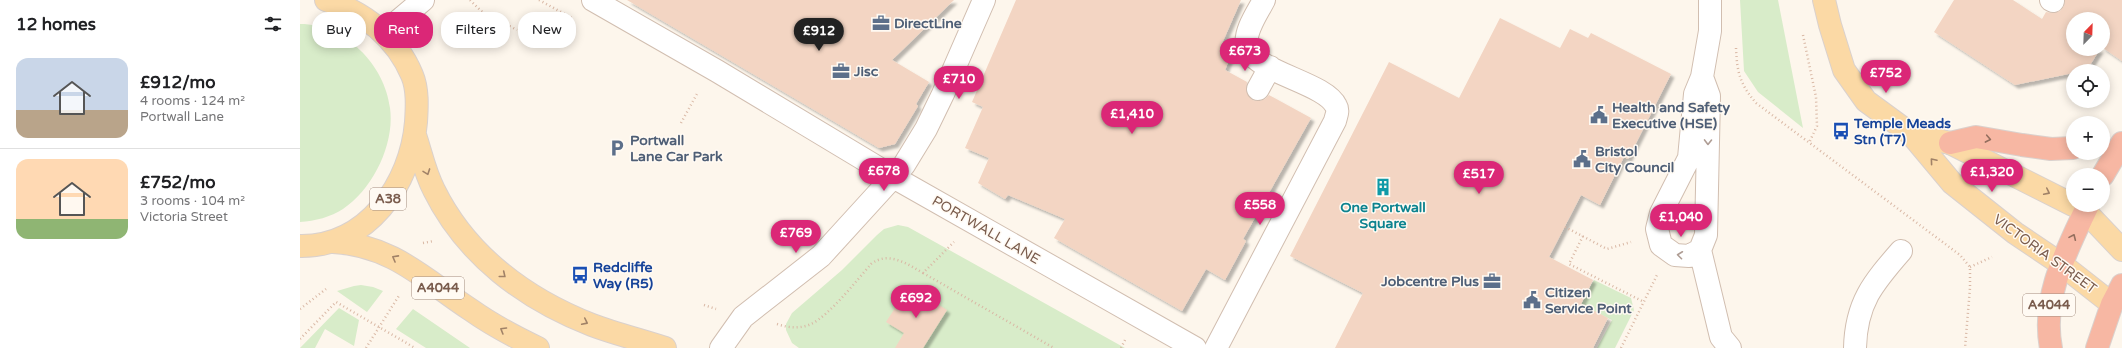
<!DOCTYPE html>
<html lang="en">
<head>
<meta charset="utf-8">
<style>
	body { margin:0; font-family:"Varela Round",sans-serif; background:#f6f6f6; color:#202124; height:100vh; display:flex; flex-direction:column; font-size:15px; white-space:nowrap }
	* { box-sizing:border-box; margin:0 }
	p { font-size:13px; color:#757577 }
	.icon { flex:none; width:22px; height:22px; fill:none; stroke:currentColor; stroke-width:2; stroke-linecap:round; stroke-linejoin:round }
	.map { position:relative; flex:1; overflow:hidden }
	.details { display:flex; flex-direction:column; background:#fff; width:300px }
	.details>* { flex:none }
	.top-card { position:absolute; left:12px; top:12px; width:380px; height:36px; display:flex; gap:8px }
	.needle { width:26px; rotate:23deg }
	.controls { position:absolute; left:1766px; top:12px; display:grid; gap:8px }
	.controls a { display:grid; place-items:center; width:44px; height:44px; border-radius:50%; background:#fff; box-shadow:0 2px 10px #0003; font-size:20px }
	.price { position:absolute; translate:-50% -34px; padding:0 9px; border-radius:14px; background:#db2777; color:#fff; font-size:13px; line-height:26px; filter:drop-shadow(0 1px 2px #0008) }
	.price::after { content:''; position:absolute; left:50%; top:24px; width:12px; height:9px; margin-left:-6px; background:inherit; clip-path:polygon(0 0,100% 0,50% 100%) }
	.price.on { background:#222; color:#fff }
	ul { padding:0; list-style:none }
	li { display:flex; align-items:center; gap:12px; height:100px; padding:0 16px }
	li+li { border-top:1px solid #e0e0e0 }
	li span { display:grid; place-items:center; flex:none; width:112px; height:80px; border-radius:12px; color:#555 }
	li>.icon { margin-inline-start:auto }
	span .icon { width:48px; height:48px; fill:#fffc; stroke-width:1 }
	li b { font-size:17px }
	h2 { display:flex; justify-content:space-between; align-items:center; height:48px; padding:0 16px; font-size:17px }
	.pill { padding:0 14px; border-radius:16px; background:#fff; box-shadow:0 2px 10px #0003; font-size:14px; line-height:36px }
	.pill.on { background:#db2777; color:#fff }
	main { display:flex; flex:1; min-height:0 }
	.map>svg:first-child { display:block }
	.green { fill:#d8ecc9 }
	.building { fill:#f3d5c3; filter:url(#shadow) }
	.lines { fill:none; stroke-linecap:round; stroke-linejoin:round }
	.minor-casing { stroke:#d1beb0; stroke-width:24 }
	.major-casing { stroke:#dad1cd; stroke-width:24 }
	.highway-casing { stroke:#dad1cd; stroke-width:24 }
	.path { stroke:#d9b8a5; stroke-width:2.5; stroke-dasharray:1 3; stroke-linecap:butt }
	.minor { stroke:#fff; stroke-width:22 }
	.major { stroke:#fbd9a5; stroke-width:22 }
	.highway { stroke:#f7b7a3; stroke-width:22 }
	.oneway { stroke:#936e5e }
	.oneway2 { stroke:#af9d94 }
	.oneway3 { stroke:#a18267 }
	.labels { text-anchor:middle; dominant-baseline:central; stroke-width:3; stroke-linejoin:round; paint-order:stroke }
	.shield { fill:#fffaf3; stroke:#a28b7f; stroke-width:1 }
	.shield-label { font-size:13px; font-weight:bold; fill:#7a5c4d }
	.service-label { font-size:14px; font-weight:bold; fill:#4e5e75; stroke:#fffaf3; text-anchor:start }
	.transit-label { font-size:14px; font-weight:bold; fill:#164399; stroke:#fffaf3; text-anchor:start }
	.culture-label { font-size:14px; font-weight:bold; fill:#0d838f; stroke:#fffaf3 }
	.street-label { font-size:14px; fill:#7a5c4d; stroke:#fffaf3 }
</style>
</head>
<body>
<main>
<section class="details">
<h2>12 homes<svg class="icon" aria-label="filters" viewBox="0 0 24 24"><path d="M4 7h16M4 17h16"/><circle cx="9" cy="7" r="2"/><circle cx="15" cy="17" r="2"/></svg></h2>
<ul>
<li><span style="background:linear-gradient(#c9d6e8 65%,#b9a48a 0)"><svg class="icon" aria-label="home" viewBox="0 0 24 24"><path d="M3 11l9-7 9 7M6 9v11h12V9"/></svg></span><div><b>£912/mo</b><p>4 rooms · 124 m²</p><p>Portwall Lane</p></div></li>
<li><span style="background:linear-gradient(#ffd9b3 75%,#8fb573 0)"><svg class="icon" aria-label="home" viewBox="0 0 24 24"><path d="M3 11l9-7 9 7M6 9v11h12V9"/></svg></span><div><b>£752/mo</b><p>3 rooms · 104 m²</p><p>Victoria Street</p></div></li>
</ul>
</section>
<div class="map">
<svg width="1822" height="348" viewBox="0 0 1822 348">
	<defs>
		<filter id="shadow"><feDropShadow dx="3.5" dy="3.5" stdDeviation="1" flood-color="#0004"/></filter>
	</defs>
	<rect width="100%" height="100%" fill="#fdf6ec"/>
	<path class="green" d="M1440,0h38l25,128 -45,-36 -14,-21z
		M0,24c45,0 85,41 90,84 5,36 -17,81 -47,101 -12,8 -28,12 -43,13z
		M598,225l10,2 217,121h-326l-7,-5 -6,-13v-6l6,-11 50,-43 35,-35 7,-6z
		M1294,280l37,18 3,12 -19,38h-18l15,-28 -31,-15z
		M61,285l12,2 10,4 -16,21 -30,-21 17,-5z
		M39,308l20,12 -5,26 -29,-17 -10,19h-15z
		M113,309l57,39h-44l-30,-19z"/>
	<path class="building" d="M327,0h327l-62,60 37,22 -13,22 2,2 -23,38 -16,4z
		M716,0h225l-21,48 12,5 -7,17 22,12 -1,8 6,10 7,1 6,-2 4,-4 42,23 -68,121 3,2 -21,39 -19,-11 -24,42 -128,-73 11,-19 -57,-24 -3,4 -27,-16 11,-25 -24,-10 18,-41 -11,-5z
		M1654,0h59l29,19 4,-7 7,1 7,-2 4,-5 1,-6h57v61l-19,-13v-29h-30v30h27l-13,21 -14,1v2l-58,12 -81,-53z
		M1200,18l60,30 10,-19 18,9 3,-5 80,41 -43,85 -4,-2 -24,48 -19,-10 -32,62 44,23 -12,24 27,14 -15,30h-258l28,-55 -73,-37 99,-194 70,36z
		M609,286l38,24 -24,38h-28l9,-15 -18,-11z"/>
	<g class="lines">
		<g class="minor-casing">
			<path id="minor" d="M293,0l124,71 178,107 300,170
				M1751,0l2,1
				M84,33l39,-33
				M1402,77l7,19 -3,139 -6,15 -11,6 -14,-1 -14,-10 -4,-16 4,-16 28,-55 6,-64 7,-17 8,-46v-31
				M958,89l12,-22
				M1400,250l21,87 9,11
				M421,348l22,-31 78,-61 83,-91 22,-36 17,-35 41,-94
				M916,348l119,-227c1,-5 4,-10 1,-15 -11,-24 -85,-34 -89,-61 -3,-14 11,-33 17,-45
				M1555,348c1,-45 18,-65 46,-97"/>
		</g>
		<g class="major-casing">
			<path id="major" d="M1524,0l6,25 14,45 22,31 45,33 41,49 63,50 46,31 51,40
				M1611,134l39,9 123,62
				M115,135c6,18 10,38 19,55 32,65 91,109 158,135 24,9 49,15 73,23
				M1774,205l11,6 37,39
				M33,242c59,3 91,37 138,68 21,15 44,27 67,38
				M0,246c67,1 111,-62 116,-124 1,-15 2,-33 -4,-47 -16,-38 -48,-63 -86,-75"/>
		</g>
		<g class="highway-casing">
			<path id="highway" d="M1650,143l26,-6 46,8 29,4 22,-1
				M1803,175l19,-32
				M1751,348c-10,-51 16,-98 37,-143
				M1797,348l15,-44 10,-19"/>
		</g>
		<path class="path" d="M170,0l11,11 36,19
			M239,0l33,18
			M1503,35l13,62 1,29 -8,17
			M1436,48c1,25 4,36 20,55l204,152 10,12v21l-5,60
			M381,123l17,-31
			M1265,227l42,22 24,-7
			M1283,236l-14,28 75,38
			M123,243l11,-2
			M1670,267l22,-10
			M623,273l131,75
			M404,305l12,4
			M0,309l26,-20
			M477,324c12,4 23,5 34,0 18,-8 46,-44 60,-60 17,-13 35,-1 52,9l31,-31
			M0,339l36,-37 79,46
			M66,348l34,-54
			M821,348l4,-8
			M1321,348l36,-73"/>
		<use href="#minor" class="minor"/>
		<use href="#major" class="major"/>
		<use href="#highway" class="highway"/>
	</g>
	<defs><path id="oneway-chevron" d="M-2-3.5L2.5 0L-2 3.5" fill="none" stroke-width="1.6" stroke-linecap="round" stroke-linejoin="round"/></defs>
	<g class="oneway">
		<use href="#oneway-chevron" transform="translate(1688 139) rotate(11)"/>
		<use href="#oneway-chevron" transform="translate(1773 237) rotate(-66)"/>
	</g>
	<g class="oneway2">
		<use href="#oneway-chevron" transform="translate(1408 142) rotate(91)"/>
		<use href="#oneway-chevron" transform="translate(1380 255) rotate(-173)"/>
	</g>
	<g class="oneway3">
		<use href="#oneway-chevron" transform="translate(1633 161) rotate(-130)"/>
		<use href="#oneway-chevron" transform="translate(127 172) rotate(70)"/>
		<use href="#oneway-chevron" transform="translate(1747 192) rotate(26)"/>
		<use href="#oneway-chevron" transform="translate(95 258) rotate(-151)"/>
		<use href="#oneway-chevron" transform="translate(203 275) rotate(39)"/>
		<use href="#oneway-chevron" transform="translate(285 322) rotate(26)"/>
		<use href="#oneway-chevron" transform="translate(203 330) rotate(-149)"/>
	</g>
	<defs>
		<g id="office-bare" transform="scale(1.38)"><path d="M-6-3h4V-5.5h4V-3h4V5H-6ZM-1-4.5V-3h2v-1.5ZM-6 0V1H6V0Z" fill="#5c6f8a" stroke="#fffaf3" stroke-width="2.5" paint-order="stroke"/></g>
		<g id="civic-bare" transform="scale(1.38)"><path d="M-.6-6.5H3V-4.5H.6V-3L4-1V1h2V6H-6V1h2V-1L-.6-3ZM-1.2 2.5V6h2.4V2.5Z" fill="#5c6f8a" stroke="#fffaf3" stroke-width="2.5" paint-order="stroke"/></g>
		<g id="bus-bare" transform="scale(1.38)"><path d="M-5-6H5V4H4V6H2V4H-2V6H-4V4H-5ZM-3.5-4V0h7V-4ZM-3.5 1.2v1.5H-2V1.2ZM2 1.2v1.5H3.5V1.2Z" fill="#1a4fb4" stroke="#fffaf3" stroke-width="2.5" paint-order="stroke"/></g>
		<g id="parking-bare" transform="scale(1.38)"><path d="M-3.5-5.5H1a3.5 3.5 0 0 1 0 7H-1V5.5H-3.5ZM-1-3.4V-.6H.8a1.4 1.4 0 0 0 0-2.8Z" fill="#5c6f8a" stroke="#fffaf3" stroke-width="2.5" paint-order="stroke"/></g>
		<g id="building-bare" transform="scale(1.38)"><path d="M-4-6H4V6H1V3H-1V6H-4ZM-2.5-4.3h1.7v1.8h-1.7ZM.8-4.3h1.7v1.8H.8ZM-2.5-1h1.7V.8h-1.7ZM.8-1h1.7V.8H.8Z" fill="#0f9aa8" stroke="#fffaf3" stroke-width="2.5" paint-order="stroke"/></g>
	</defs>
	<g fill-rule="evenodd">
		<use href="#office-bare" x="581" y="23"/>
		<use href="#office-bare" x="541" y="71"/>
		<use href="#civic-bare" x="1299" y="115"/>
		<use href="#bus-bare" x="1541" y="131"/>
		<use href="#parking-bare" x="317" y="148"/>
		<use href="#civic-bare" x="1282" y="159"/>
		<use href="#building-bare" x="1083" y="187"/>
		<use href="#bus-bare" x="280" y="275"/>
		<use href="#office-bare" x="1192" y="281"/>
		<use href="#civic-bare" x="1232" y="300"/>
	</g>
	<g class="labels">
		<g class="shield">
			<rect x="70" y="188" width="36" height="22" rx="3"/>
			<rect x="112" y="277" width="52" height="22" rx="3"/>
			<rect x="1723" y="294" width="52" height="22" rx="3"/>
		</g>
		<g class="shield-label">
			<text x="88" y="199">A38</text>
			<text x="138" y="288">A4044</text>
			<text x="1749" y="305">A4044</text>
		</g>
		<g class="service-label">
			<text x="594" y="23">DirectLine</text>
			<text x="554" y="71">Jisc</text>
			<text x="1312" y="107">Health and Safety<tspan x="1312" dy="16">Executive (HSE)</tspan></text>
			<text x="330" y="140">Portwall<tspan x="330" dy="16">Lane Car Park</tspan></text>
			<text x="1295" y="151">Bristol<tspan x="1295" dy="16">City Council</tspan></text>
			<text x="1179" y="281" text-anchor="end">Jobcentre Plus</text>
			<text x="1245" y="292">Citizen<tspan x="1245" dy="16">Service Point</tspan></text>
		</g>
		<g class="transit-label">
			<text x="1554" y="123">Temple Meads<tspan x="1554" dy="16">Stn (T7)</tspan></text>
			<text x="293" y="267">Redcliffe<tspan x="293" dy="16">Way (R5)</tspan></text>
		</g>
		<g class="culture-label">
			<text x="1083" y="207">One Portwall<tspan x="1083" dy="16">Square</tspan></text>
		</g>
		<g class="street-label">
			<text transform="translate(686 230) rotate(30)">PORTWALL LANE</text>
			<text transform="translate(1745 254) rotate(36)">VICTORIA STREET</text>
		</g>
	</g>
</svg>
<div class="controls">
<a><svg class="needle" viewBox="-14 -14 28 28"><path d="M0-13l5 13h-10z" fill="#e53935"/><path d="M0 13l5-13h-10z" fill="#757577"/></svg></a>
<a><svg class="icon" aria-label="locate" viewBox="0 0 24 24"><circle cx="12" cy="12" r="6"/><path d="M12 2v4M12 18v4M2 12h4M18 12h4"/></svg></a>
<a>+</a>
<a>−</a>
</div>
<b class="price on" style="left:519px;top:52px">£912</b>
<b class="price" style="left:945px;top:72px">£673</b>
<b class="price" style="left:1586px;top:94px">£752</b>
<b class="price" style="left:659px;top:100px">£710</b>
<b class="price" style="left:832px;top:135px">£1,410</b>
<b class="price" style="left:584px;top:192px">£678</b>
<b class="price" style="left:1692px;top:193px">£1,320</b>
<b class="price" style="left:1179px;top:195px">£517</b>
<b class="price" style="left:960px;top:226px">£558</b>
<b class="price" style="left:1381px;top:238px">£1,040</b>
<b class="price" style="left:496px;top:254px">£769</b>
<b class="price" style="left:616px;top:319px">£692</b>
<div class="top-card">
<a class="pill">Buy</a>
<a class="pill on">Rent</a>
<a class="pill">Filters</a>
<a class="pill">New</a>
</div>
</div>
</main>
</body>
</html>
